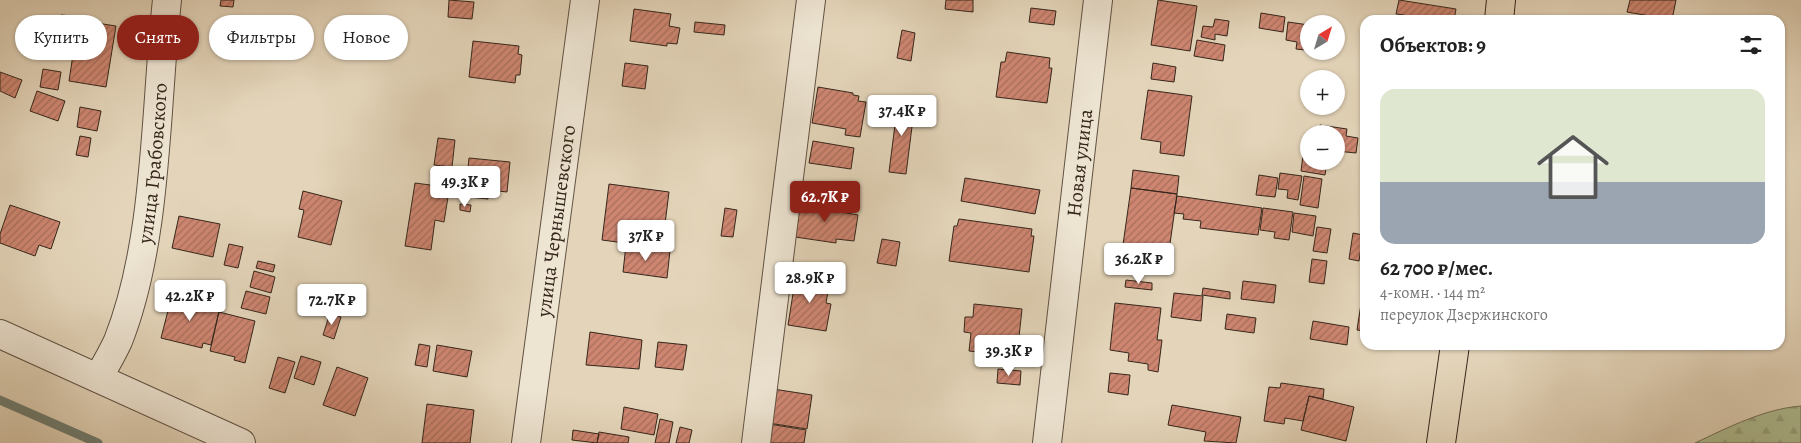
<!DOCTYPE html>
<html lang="ru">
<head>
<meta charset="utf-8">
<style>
	body { margin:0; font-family:Alegreya,serif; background:#f2f2f2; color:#222; height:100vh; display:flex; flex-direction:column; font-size:19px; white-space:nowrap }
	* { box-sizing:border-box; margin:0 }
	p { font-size:16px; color:#767676 }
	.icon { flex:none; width:28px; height:28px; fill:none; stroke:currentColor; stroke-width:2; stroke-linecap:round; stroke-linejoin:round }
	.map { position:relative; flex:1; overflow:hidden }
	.drawer { position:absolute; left:1360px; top:15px; width:425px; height:335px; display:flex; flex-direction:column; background:#fff; border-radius:15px; box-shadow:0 1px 4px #0004 }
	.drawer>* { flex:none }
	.hud { position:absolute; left:15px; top:15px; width:475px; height:45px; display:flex; gap:10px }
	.needle { width:32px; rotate:38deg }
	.tools { position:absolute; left:1300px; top:15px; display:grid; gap:10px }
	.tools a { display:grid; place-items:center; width:45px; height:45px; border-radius:50%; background:#fff; box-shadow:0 1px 4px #0004; font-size:25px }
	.price { position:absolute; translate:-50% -42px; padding:0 11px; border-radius:5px; background:#fff; color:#222; font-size:16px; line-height:32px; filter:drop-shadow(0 1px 2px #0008) }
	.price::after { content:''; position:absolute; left:50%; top:30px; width:15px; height:11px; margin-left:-8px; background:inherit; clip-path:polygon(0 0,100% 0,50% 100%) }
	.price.on { background:#8f2418; color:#fff }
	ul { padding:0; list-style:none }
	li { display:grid; align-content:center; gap:10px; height:265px; padding:0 20px }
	li span { display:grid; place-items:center; height:155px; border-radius:15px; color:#555 }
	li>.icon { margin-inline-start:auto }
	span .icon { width:90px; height:90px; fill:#fffc; stroke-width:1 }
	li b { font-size:21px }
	h2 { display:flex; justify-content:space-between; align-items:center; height:60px; padding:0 20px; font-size:21px }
	.chip { padding:0 18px; border-radius:22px; background:#fff; box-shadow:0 1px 4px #0004; font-size:18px; line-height:45px }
	.chip.on { background:#8f2418; color:#fff }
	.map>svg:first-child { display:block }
	.forest { fill:url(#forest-firs); stroke:#727258 }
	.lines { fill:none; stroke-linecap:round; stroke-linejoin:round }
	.stream { stroke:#6f7e73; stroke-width:9 }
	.building { fill:url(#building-hatch); stroke:#35261b }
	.minor-casing { stroke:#615243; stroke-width:30 }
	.major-casing { stroke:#35261b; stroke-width:30 }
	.minor { stroke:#ede4d2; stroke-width:28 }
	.major { stroke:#e4d5ba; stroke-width:28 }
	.labels { text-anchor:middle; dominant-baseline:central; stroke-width:5; stroke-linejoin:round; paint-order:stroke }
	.street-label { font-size:20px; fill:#35261b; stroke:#ede4d2 }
</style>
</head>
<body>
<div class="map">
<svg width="1801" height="443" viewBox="0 0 1801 443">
	<defs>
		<pattern id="forest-firs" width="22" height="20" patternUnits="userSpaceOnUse" patternTransform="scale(1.25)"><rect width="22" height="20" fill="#afbe94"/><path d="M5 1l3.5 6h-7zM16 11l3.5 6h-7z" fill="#97a37f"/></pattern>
		<pattern id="building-hatch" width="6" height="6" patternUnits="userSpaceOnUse" patternTransform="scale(1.25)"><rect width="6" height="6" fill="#ce8671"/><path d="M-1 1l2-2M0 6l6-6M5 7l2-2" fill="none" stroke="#a86d5c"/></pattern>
	</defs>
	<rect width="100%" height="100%" fill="#e4d5ba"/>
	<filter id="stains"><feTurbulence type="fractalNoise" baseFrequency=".004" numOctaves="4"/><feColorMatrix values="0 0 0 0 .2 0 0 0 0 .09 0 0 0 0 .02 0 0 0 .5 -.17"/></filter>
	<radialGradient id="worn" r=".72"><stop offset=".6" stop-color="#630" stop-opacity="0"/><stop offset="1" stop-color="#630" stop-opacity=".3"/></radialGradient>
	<path class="forest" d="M1801,406v37h-106c34,-16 69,-34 106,-37z"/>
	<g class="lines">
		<path class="stream" d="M0,400l98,43"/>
	</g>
	<path class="building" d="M221,0h13l-1,7 -13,-1z
		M449,0l25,2 -2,17 -24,-2z
		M946,0h27v12l-28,-3z
		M1158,0l39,6 -7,45 -39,-6z
		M1399,0l57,9 -2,11h-51l1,-5 -8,-1z
		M1630,0h46l-4,20 -45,-8z
		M1031,8l25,3 -2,14 -25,-3z
		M634,9l37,5 -2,12 11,2 -3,16 -10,-1v3l-37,-5z
		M1261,13l24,4 -2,15 -24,-4z
		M61,15l11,1 -2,25 -11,-1z
		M1215,19l14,2 -2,15 -12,-2v6l-14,-3 2,-11 10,1z
		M90,22l26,4 -10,61 -37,-6 6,-40 12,2z
		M695,22l30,3 -1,10 -30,-3z
		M1288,22l21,3 -4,25 -9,-1 1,-7 -11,-2z
		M902,30l13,3 -4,28 -14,-3z
		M1197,40l28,5 -2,16 -29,-5z
		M473,41l46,5 -1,8 4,1 -2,20h-4l-1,8 -46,-6z
		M1007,52l43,6 -1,10h3l-5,35 -51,-6 5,-35h4z
		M625,63l23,3 -3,23 -23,-3z
		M1153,63l23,4 -2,15 -23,-3z
		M43,69l18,3 -3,18 -18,-3z
		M0,72l22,8 -7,18 -15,-7z
		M818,87l35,6v2l6,1 -1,5 8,1 -6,35 -15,-2 1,-6 -34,-6z
		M1148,90l44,6 -8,60 -24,-3 1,-11 -20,-3z
		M37,91l28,10 -7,20 -28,-10z
		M898,101l17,2 -9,71 -17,-2z
		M80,107l21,4 -4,20 -20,-4z
		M1320,125l27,4 -1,7 12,2 -2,15 -20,-2v-17h-17z
		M80,136l11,2 -3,19 -12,-2z
		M438,138l17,2 -3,27 -18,-2z
		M813,141l41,7 -3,21 -42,-6z
		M1303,155l6,1v5h18l-2,14 -24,-4z
		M469,158l41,4 -3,30 -18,-2 -1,9 -20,-2 1,-9h-3z
		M1133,170l46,6 -2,18 -46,-6z
		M1280,173l22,3 -4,24 -11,-2 1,-8 -10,-1z
		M1259,175l19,3 -3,19 -19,-2z
		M1304,176l18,3 -4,29 -18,-3z
		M965,178l75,12 -5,24 -74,-13z
		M415,183l23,3 -1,9 11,2 -4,25 -9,-2 -4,30 -26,-4z
		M609,184l60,8 -7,56 -60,-8z
		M1131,188l46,6 -10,71 -46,-6z
		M303,191l39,10 -11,44 -33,-8 6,-27 -5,-1z
		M1177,196l85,12 -4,27 -58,-7 1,-7 -18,-2 1,-5 -10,-1z
		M825,199l13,2 -1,6 4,1v4l17,3 -4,26 -18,-2v4l-41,-6 6,-36 24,4z
		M460,204l11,1 -1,7 -10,-2z
		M10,205l50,17 -9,27 -12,-4 -4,11 -35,-13v-9z
		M725,208l12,2 -4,27 -12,-1z
		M1263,208l30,4 -4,28 -15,-2 1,-6 -15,-2z
		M1294,213l22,3 -3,20 -21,-4z
		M179,216l41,8 -7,33 -41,-9z
		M959,219l73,10 -1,7h3l-5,36 -80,-11 5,-35h3z
		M1317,227l14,2 -4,24 -14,-2z
		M1353,233l10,2 -4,26 -10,-2z
		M882,239l18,3 -4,24 -19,-3z
		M229,244l14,3 -5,21 -14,-3z
		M626,245l44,6 -3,27 -44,-6z
		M1312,259l15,2 -3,23 -15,-2z
		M258,261l17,4 -2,7 -17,-4z
		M254,271l21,6 -4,16 -21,-6z
		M796,275l34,5 -4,23 5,1 -5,27 -38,-6z
		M1365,278v53l-8,-1z
		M1126,280l26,3v7l-27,-3z
		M1243,281l33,4 -2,18 -33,-4z
		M1203,288l27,4v7l-28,-4z
		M246,291l24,6 -4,17 -25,-6z
		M1174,293l29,3 -2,25 -30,-4z
		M172,295l48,12 -9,38 -8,-2 -1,5 -41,-10z
		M1115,303l46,5 -4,32h5l-4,32 -10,-2v-6l-20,-3 1,-8 -19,-3z
		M974,304l48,5 -5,47 -48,-5 2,-18 -7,-1 1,-15h8z
		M219,312l36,9 -10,42 -11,-3 1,-3 -25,-6z
		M330,313l11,4 -7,22 -11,-4z
		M1227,314l29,4 -2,15 -29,-4z
		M1313,321l36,6 -2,18 -37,-6z
		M590,332l52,8 -3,29 -53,-4z
		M658,342l29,3 -4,25 -28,-3z
		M419,344l11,2 -3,21 -12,-2z
		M437,345l35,6 -5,26 -34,-6z
		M301,356l20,6 -7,23 -20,-7z
		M278,357l17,5 -10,31 -16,-5z
		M337,367l31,11 -13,38 -32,-11z
		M998,369l23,2 -1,14 -23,-2z
		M1110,373l20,2 -2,20 -20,-3z
		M1281,383l43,6 -1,10 -14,-3 -6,25 -18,-3 -1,6 -20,-3 5,-34 11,1z
		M773,389l39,6 -5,34 -39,-6z
		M1309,396l45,11 -8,34 -45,-11z
		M427,404l47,6 -4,33h-48z
		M1172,405l69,12 -5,26 -32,-2 2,-9 -38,-7z
		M624,407l34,7 -4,21 -33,-6z
		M660,419l13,3 -4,21h-14z
		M769,424l37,6 -2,13h-38z
		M680,427l12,3 -3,13h-13z
		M573,430l26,4 -2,9 -25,-3z
		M599,432l30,5 -1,6h-31z"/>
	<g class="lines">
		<g class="minor-casing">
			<g id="minor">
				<path d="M0,334l241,109"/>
				<path id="s1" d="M98,378c7,-12 14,-24 20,-37 40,-101 37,-233 49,-341"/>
				<path id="s2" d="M526,443l59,-443"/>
				<path d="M756,443l55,-443"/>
				<path id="s3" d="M1047,443l51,-443"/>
			</g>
		</g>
		<g class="major-casing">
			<path id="major" d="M1499,20l2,-20
				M1441,443l14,-98"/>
		</g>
		<use href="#minor" class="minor"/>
		<use href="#major" class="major"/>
	</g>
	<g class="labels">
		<g class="street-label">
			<text stroke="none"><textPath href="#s3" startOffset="282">Новая улица</textPath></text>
			<text stroke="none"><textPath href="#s1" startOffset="224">улица Грабовского</textPath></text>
			<text stroke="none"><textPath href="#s2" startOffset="224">улица Чернышевского</textPath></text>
		</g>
	</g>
	<rect width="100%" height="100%" filter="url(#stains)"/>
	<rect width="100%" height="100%" fill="url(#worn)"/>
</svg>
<div class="tools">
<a><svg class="needle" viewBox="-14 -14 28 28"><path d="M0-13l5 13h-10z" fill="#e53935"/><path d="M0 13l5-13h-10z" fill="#767676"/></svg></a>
<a>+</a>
<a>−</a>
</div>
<b class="price" style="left:902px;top:137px">37.4K ₽</b>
<b class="price" style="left:465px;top:208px">49.3K ₽</b>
<b class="price on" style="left:825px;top:223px">62.7K ₽</b>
<b class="price" style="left:646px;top:262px">37K ₽</b>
<b class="price" style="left:1139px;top:285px">36.2K ₽</b>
<b class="price" style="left:810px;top:304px">28.9K ₽</b>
<b class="price" style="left:190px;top:322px">42.2K ₽</b>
<b class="price" style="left:332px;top:326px">72.7K ₽</b>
<b class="price" style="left:1009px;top:377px">39.3K ₽</b>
<div class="hud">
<a class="chip">Купить</a>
<a class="chip on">Снять</a>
<a class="chip">Фильтры</a>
<a class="chip">Новое</a>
</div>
<section class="drawer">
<h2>Объектов: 9<svg class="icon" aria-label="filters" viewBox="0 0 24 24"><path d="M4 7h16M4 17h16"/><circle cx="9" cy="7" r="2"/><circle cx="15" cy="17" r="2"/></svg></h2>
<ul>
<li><span style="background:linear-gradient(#dfe7d0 60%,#9aa5b1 0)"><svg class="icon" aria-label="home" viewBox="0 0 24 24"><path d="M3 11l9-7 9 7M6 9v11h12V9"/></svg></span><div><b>62 700 ₽/мес.</b><p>4-комн. · 144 m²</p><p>переулок Дзержинского</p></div></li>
</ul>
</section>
</div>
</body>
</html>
